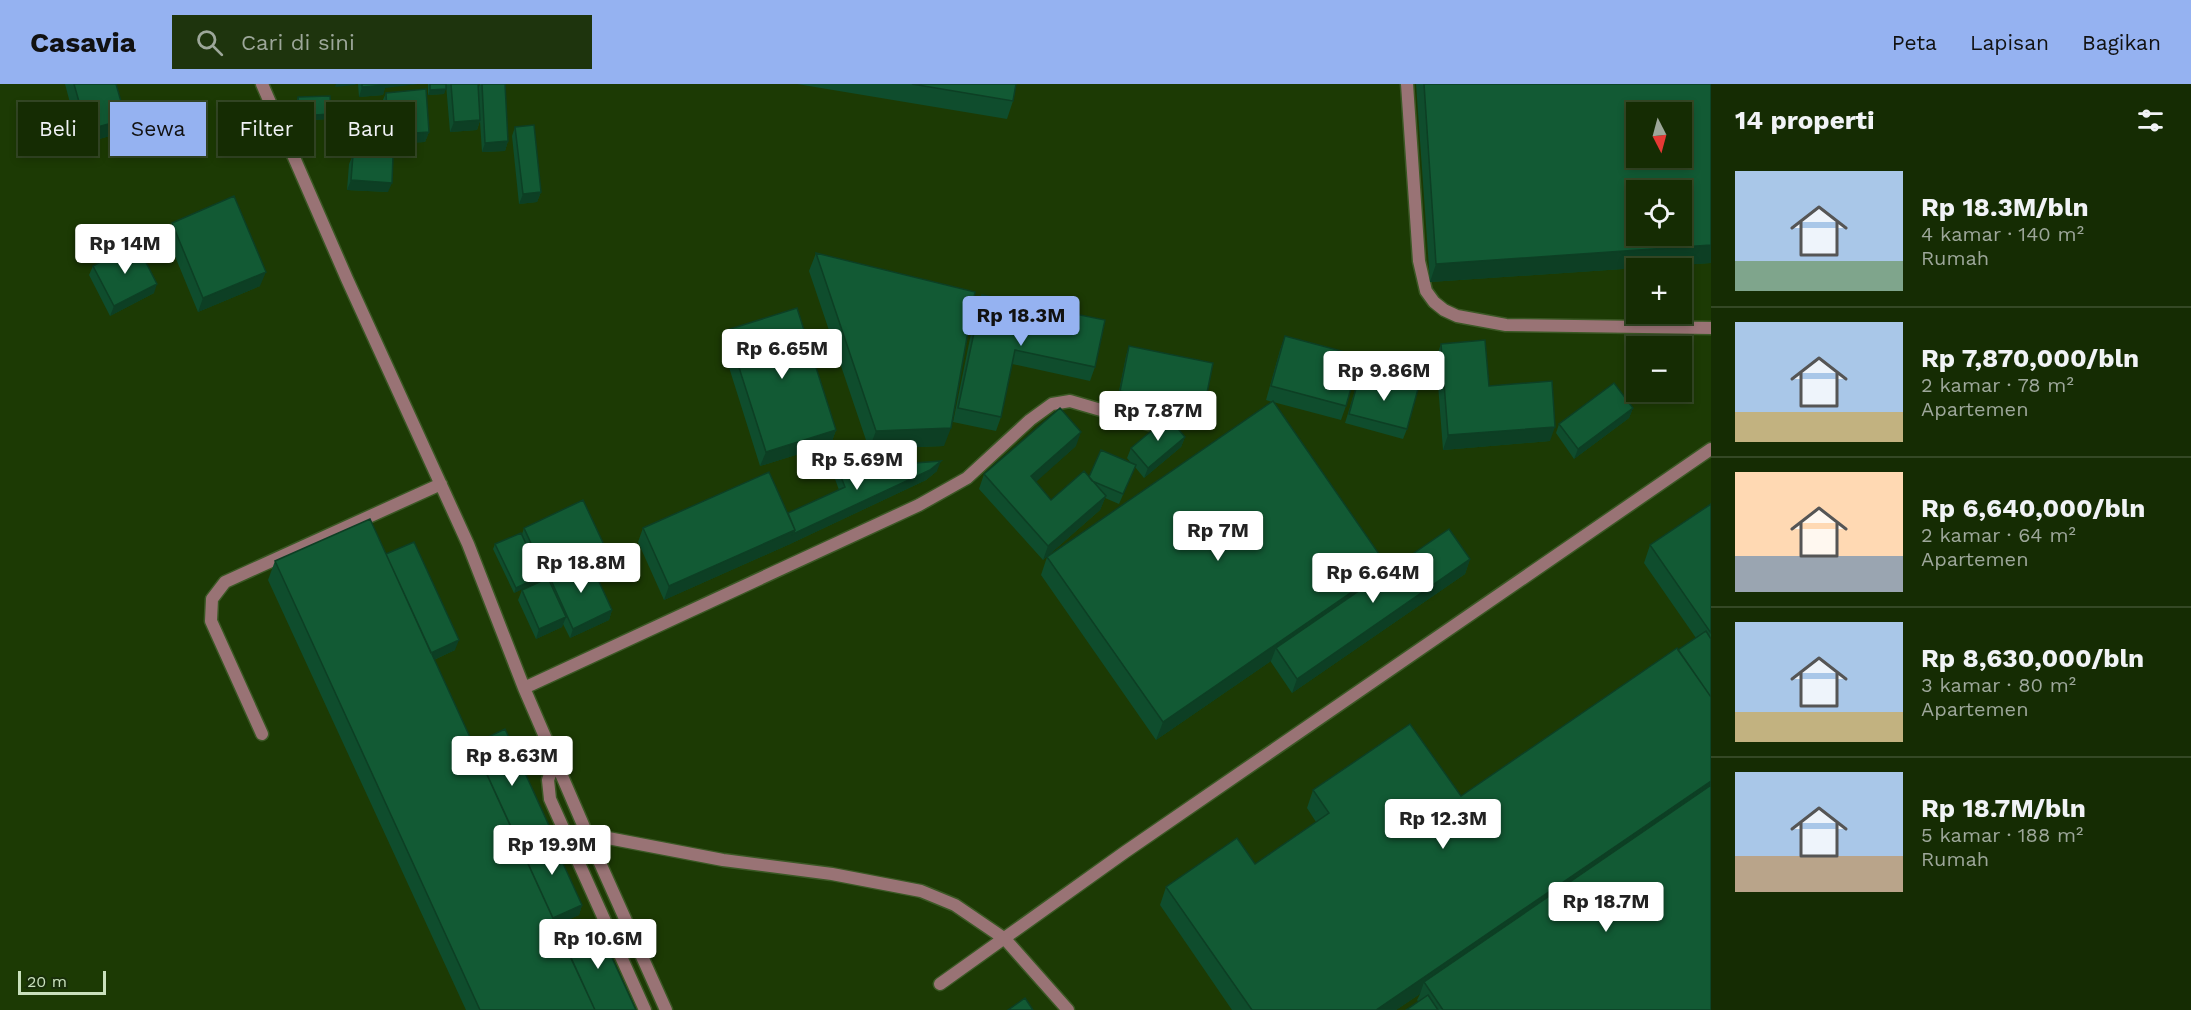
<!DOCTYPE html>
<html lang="id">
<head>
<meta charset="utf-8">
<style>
	body { margin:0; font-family:"Work Sans",sans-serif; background:#1e340d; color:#f1f3f6; height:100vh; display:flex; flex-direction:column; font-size:22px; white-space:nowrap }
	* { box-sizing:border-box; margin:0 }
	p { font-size:20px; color:#9da79a }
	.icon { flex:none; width:33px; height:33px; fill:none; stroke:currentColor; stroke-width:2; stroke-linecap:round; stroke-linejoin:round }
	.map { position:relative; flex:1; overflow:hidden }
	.details { display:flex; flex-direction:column; background:#152c03; width:480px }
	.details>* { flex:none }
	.banner { position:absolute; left:18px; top:18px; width:570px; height:54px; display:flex; gap:12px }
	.needle { width:39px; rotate:174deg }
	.controls { position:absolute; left:1626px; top:18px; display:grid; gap:12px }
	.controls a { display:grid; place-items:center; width:66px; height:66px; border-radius:0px; background:#152c03; box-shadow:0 3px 9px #0003,0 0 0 2px #344825; font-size:30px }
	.scale { position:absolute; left:18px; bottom:15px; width:88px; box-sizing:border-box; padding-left:6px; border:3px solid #c9e0bd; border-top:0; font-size:16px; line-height:21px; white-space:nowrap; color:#c9e0bd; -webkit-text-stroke:4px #182e0a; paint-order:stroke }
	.price { position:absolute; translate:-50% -51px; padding:0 14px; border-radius:6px; background:#fff; color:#222; font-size:20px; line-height:39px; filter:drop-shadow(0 2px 3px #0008) }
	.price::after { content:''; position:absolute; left:50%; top:36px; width:18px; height:14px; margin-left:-9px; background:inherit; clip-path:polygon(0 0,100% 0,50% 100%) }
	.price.current { background:#95b2f1; color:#111 }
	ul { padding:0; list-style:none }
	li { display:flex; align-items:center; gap:18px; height:150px; padding:0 24px }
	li+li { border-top:2px solid #344825 }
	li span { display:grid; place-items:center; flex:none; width:168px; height:120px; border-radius:0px; color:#555 }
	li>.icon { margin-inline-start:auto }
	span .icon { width:72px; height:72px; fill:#fffc; stroke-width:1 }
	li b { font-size:26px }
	h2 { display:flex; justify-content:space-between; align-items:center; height:72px; padding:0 24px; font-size:26px }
	.chip { padding:0 21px; border-radius:0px; background:#152c03; box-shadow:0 3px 9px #0003,0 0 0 2px #344825; font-size:21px; line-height:54px }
	.chip.current { background:#95b2f1; color:#111 }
	header { display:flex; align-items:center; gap:36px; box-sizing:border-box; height:84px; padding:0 30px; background:#95b2f1; color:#111 }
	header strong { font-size:28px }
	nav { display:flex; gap:33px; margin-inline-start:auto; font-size:21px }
	.search { width:420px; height:54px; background:#1e340d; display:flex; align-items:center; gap:15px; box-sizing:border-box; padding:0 21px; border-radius:0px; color:#9da79a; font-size:22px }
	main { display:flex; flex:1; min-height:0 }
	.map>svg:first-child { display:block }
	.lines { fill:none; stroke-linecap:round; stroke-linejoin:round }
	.lane-casing { stroke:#3b5825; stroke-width:15 }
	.lane { stroke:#997375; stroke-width:12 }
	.wall { fill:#0f4d2d }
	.shaded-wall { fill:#0d3f24 }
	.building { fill:#125a34; stroke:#0d3f24; stroke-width:1.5; fill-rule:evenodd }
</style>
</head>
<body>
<header>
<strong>Casavia</strong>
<div class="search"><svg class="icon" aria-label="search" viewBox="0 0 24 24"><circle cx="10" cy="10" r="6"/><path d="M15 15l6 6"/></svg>Cari di sini</div>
<nav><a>Peta</a><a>Lapisan</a><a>Bagikan</a></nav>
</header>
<main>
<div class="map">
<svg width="1711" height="926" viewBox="0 0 1711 926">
	<rect width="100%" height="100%" fill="#1c3a04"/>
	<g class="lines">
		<g class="lane-casing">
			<path id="lane" d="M262,0l85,195 121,265 56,144 63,146 79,176
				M1407,0l12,177 7,30 8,11 10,8 13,6 49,9 205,3
				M524,604l395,-183 48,-27 63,-58 22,-16 18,-3 79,23
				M262,650l-51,-113 1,-22 13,-17 216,-98
				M555,676l-7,20 2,19 95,211
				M587,750l136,26 109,14 89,17 34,14 50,34 63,71
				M940,900l185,-132 586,-403"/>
		</g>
		<use href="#lane" class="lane"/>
	</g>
	<path class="wall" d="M65,0h51l5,49 -40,11z
		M358,0h60l-33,3 -2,8 -24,2z
		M428,0h18l-2,10 -16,1z
		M446,0h32v5l2,-5h25l3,57 -3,10 -23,1 -2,-31 -3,9 -27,2z
		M797,0h219l-3,17 -6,18z
		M1416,0h295v179l-281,19z
		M386,9l43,39 -4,10 -40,2 -3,-42z
		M298,13l31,22 -32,2 -1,-19z
		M336,27l34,29 -1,5 -35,-1 1,-28z
		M515,43l26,65 -4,10 -18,2 -7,-68z
		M353,71l35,37 -41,-2 2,-26z
		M172,139l88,63 -62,26 -31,-75z
		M816,169l128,193 -75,3 -60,-178z
		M93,182l61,27 -44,23 -21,-41z
		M982,211l113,72 -5,14 -78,-17 -11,53 -5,14 -43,-9 23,-113z
		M727,246l109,100 -5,14 -71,22 -38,-121z
		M1285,252l61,70 -5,14 -68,-18 113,170 84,-13 -5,15 -173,119 -21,-31v-1l-115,79 -115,-165 6,-18 225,-155 -6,-2 14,-50z
		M1441,260l48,42 61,55 -107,9 -7,-92z
		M1129,262l75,62 -4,9 -83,-16 9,-45z
		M1360,290l47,55 -4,10 -58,-16z
		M1633,324l-4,10 -55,41 -18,-26 3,-9z
		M1185,353l-4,10 -37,31 -9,-11 -16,37 -14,-6 -5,12 -57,50 -64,-71 5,-15 92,-28 -41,36 16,18 38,-23 42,-14 -4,-5 4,-10z
		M838,385l99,2 -11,9 -136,64 -126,56 -26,-58 5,-14 145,-15 51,-23 -4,-11z
		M1711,420v506h-305l13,-8 -2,-2 3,-6 -24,16h-164l-72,-105 6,-18 89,-23 61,-42 -9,-14 6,-18 148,6 235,-158 -52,-75 6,-18z
		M524,444l81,19 -3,10 -12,5 22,48 -3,10 -39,18 -7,-14 -1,3 -26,12 -18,-39 4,-10 19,-9 -1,-1 -26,13 -21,-44 2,-5 27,-10z
		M386,470l69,96 -21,10 39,84 77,91 32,70 -3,10 -23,10 6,14 74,71h-170l-198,-430 7,-19z"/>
	<path class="shaded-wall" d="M336,0h20l-1,1 -20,2z
		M387,0h31l-33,4z
		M386,1l-3,10 -24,2 3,-10z
		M446,5l-2,5 -16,1 2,-5z
		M331,30l-2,5 -32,2 2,-5z
		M126,35l-5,14 -40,11 6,-14z
		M480,36l-3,10 -27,2 4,-10z
		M429,48l-4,10 -40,2 3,-9z
		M335,55l35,1 -1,5 -35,-1z
		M508,57l-3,10 -23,1 3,-9z
		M351,96l41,3 -4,9 -41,-2z
		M541,108l-4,10 -18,2 4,-10z
		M1711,161v18l-281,19 6,-18z
		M266,188l-6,14 -62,26 5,-14z
		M157,200l-3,9 -44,23 4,-10z
		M1633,324l-4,10 -55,41 4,-10z
		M1555,343l-5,14 -107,9 5,-15z
		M951,344l-7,18 -75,3 7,-18z
		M836,346l-5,14 -71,22 6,-14z
		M1081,348l-5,14 -50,45 5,-15z
		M1185,353l-4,10 -37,31 4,-10z
		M941,377l-4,10 -11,9 -136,64 -126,56 5,-14z
		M1106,412l-6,14 -57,50 5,-14z
		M605,463l-3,10 -51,23 -1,-2 -1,3 -7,3 3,-10z
		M1470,475l-5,15 -173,119 5,-14z
		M1388,483l-6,18 -106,63 -5,13 -115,79 7,-18z
		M541,492l-1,5 -26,12 2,-5z
		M612,526l-3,10 -39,18 3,-9z
		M566,533l-4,10 -26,12 3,-10z
		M459,556l-4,10 -28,13 4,-10z
		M1711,697v13l-287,188 -4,12 -24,16h-20z
		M551,746l-5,14 -28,13 -1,-11z
		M582,821l-3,10 -35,16 3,-10z"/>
	<path class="building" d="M74,0h42l10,35 -39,11z
		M362,0h24v1l-24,2z
		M430,0h16v5l-16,1z
		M451,0h27l2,36 -26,2z
		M482,0h23l3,57 -23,2z
		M912,0h104l-3,17z
		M1424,0h287v161l-275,19zM1636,28h46v46h-46zM1636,106h46v46h-46z
		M426,5l3,43 -41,3 -2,-42z
		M330,12l1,18 -32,2 -1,-19z
		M336,27l36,1 -2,28 -35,-1z
		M534,41l7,67 -18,2 -8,-67z
		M353,71l40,1 -1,27 -41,-3z
		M234,112l32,76 -63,26 -31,-75z
		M136,159l21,41 -43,22 -21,-40z
		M816,169l159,39 -24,136 -75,3z
		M982,211l123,25 -10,47 -80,-17 -14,67 -43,-9z
		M797,224l39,122 -70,22 -39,-122z
		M1285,252l75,20 -14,50 -75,-20z
		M1485,256l4,46 63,-5 3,46 -107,8 -7,-91z
		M1129,262l84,17 -9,45 -84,-17z
		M1360,290l58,15 -11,40 -58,-15z
		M1614,299l19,25 -55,41 -19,-25z
		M1273,317l115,166 -225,155 -116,-165z
		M1060,324l21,24 -50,44 20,24 33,-29 22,25 -58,50 -64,-72z
		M1168,333l17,20 -37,31 -17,-20z
		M1101,366l35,15 -13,29 -31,-13 -3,-4z
		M941,377l-11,9 -137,64 2,-4 -7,-17 57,-26 -7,-18z
		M769,388l26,58 -126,56 -26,-58z
		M583,416l22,47 -60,27 -21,-46z
		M1711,420v129l-61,-88z
		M370,435l225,491h-115l-205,-449z
		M1449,445l21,30 -173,120 -21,-31z
		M521,449l20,43 -25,12 -21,-44z
		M414,458l45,98 -28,13 -45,-99z
		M589,476l23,50 -39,19 -23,-51z
		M548,494l18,39 -27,12 -17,-39z
		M1706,547l5,8v58l-33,-47z
		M1677,564l34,49v84l-335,229h-124l-86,-123 71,-49 18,26 74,-51 -16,-23 97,-66 51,72z
		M505,645l46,101 -32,15 -46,-101z
		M1711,701v225h-268l-19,-28z
		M550,751l32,70 -29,13 -32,-70z
		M596,839l40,87h-41l-33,-71z
		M1428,911l10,15h-32z
		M1025,914l8,12h-25z"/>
</svg>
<div class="controls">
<a><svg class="needle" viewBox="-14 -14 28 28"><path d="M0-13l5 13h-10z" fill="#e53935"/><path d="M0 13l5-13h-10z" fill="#9da79a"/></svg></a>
<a><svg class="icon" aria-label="locate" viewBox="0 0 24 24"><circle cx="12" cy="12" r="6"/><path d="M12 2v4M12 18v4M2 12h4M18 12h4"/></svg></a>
<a>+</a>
<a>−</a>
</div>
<div class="scale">20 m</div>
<b class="price" style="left:125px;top:191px">Rp 14M</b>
<b class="price current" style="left:1021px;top:263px">Rp 18.3M</b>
<b class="price" style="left:782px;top:296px">Rp 6.65M</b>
<b class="price" style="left:1384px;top:318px">Rp 9.86M</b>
<b class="price" style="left:1158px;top:358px">Rp 7.87M</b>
<b class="price" style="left:857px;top:407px">Rp 5.69M</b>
<b class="price" style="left:1218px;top:478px">Rp 7M</b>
<b class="price" style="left:581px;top:510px">Rp 18.8M</b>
<b class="price" style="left:1373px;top:520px">Rp 6.64M</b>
<b class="price" style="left:512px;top:703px">Rp 8.63M</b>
<b class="price" style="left:1443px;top:766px">Rp 12.3M</b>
<b class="price" style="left:552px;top:792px">Rp 19.9M</b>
<b class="price" style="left:1606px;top:849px">Rp 18.7M</b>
<b class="price" style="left:598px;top:886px">Rp 10.6M</b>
<div class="banner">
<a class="chip">Beli</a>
<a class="chip current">Sewa</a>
<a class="chip">Filter</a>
<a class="chip">Baru</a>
</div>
</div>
<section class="details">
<h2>14 properti<svg class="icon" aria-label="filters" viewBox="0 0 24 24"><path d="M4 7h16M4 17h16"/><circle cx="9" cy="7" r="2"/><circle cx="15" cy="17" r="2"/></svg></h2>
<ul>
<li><span style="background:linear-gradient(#a9c7e8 75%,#7fa58c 0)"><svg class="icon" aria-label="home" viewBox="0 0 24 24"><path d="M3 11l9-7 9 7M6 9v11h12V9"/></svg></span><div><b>Rp 18.3M/bln</b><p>4 kamar · 140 m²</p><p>Rumah</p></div></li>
<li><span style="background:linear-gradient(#a9c7e8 75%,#c2b280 0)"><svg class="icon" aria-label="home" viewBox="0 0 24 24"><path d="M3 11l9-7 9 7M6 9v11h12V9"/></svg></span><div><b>Rp 7,870,000/bln</b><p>2 kamar · 78 m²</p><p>Apartemen</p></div></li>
<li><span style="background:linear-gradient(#ffd9b3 70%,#9aa5b1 0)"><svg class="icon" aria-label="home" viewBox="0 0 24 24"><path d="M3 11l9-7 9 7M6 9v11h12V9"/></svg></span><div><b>Rp 6,640,000/bln</b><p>2 kamar · 64 m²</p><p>Apartemen</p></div></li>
<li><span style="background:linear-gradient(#a9c7e8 75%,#c2b280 0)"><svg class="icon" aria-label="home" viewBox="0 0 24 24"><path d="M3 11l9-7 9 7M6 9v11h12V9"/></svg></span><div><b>Rp 8,630,000/bln</b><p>3 kamar · 80 m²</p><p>Apartemen</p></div></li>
<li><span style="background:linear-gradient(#a9c7e8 70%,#b9a48a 0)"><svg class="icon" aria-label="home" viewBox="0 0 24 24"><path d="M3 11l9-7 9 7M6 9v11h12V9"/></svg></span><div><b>Rp 18.7M/bln</b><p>5 kamar · 188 m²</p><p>Rumah</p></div></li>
</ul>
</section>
</main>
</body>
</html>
